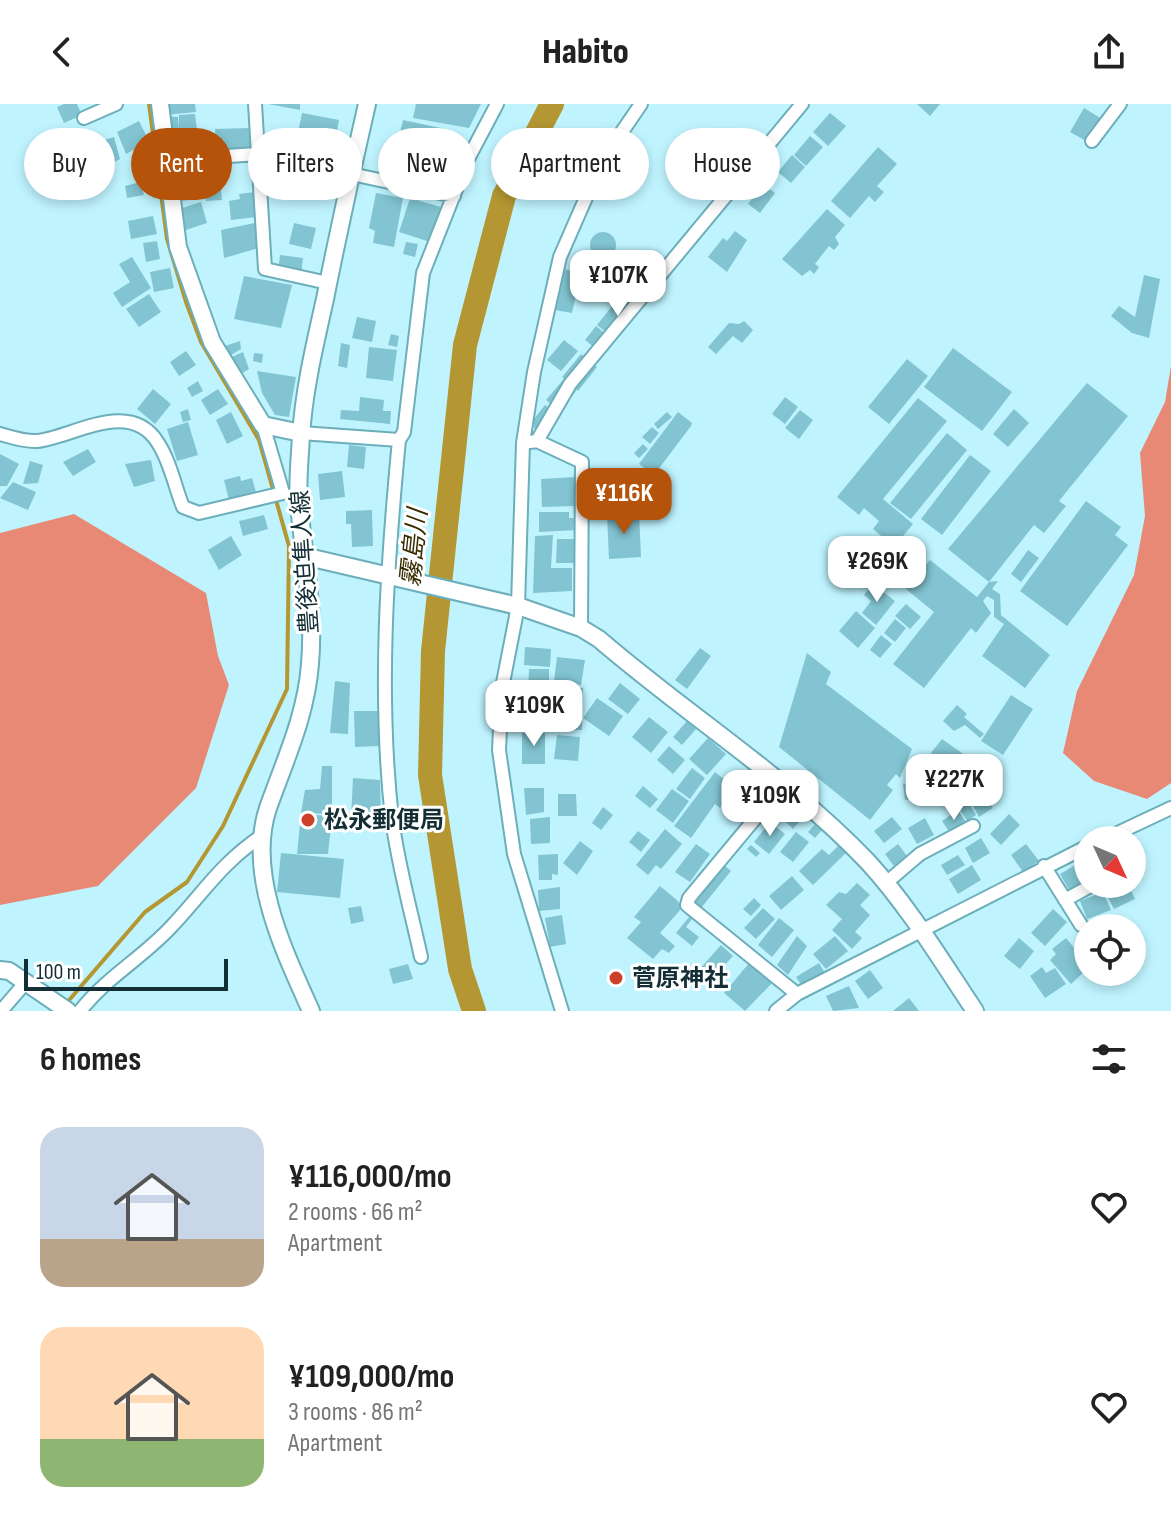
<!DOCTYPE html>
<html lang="en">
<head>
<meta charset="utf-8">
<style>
	body { margin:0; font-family:"Sofia Sans Condensed","Noto Sans JP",sans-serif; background:#f6f6f6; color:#222; height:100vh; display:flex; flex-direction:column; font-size:30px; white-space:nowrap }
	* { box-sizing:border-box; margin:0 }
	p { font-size:26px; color:#767676 }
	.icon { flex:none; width:44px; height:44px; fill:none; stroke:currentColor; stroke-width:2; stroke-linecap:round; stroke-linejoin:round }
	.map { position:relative; height:907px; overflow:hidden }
	.details { display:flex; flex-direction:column; background:#fff; flex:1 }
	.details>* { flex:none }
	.hud { position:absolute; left:24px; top:24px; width:1124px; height:72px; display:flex; gap:16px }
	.needle { width:52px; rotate:134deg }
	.controls { position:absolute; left:1074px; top:722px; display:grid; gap:16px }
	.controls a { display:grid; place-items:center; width:72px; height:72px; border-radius:50%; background:#fff; box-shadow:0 4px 12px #0003; font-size:40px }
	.scale { position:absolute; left:24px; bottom:20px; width:204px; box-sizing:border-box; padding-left:8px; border:4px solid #132e34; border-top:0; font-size:22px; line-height:28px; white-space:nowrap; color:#132e34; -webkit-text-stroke:6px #fff; paint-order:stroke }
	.price { position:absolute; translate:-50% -68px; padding:0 18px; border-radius:16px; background:#fff; color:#222; font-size:26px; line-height:52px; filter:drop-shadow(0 2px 4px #0008) }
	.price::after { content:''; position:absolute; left:50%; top:48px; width:24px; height:18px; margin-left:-12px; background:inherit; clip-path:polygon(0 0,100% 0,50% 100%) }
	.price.selected { background:#b45309; color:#fff }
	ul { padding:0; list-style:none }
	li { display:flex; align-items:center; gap:24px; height:200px; padding:0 40px }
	li span { display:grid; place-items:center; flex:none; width:224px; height:160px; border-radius:24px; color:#555 }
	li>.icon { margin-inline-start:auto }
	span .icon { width:96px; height:96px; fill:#fffc; stroke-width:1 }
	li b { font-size:34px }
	h2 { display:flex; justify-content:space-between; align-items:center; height:96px; padding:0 40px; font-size:34px }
	.pill { padding:0 28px; border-radius:36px; background:#fff; box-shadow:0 4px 12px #0003; font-size:28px; line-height:72px }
	.pill.selected { background:#b45309; color:#fff }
	header { display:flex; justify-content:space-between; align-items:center; height:104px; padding:0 40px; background:#fff; font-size:36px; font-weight:800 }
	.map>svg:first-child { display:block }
	.forest { fill:#e88976 }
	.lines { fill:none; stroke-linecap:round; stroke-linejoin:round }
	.stream { stroke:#b49633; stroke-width:4 }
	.river { stroke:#b49633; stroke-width:24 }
	.building { fill:#82c4d1 }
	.street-casing { stroke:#6daebb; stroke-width:16 }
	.secondary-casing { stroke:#6daebb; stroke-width:20 }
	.street { stroke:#fff; stroke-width:12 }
	.secondary { stroke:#fff; stroke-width:16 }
	.poi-dot { fill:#cc402a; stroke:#fff; stroke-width:3 }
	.labels { text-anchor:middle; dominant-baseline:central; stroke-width:6; stroke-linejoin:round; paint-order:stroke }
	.street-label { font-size:24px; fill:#132e34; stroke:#fff }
	.poi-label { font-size:24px; font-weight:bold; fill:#132e34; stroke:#fff; text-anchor:start }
	.water-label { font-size:26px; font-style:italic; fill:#382c01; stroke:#fff }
</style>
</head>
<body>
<header><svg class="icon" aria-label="back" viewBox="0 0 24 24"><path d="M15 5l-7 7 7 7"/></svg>Habito<svg class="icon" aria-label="share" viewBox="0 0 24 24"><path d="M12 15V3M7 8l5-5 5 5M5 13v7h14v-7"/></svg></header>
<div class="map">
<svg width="1171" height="907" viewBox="0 0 1171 907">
	<rect width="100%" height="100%" fill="#bff4ff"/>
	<path class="forest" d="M1171,262v417l-24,16 -53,-18 -31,-28 14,-62 57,-116 11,-59 -5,-63 25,-51z
		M74,410l132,79 12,63 11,29 -33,103 -98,98 -98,19v-372z"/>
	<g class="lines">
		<path class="stream" d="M64,902l81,-94 42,-30 36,-56 64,-137 2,-143 -30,-106 -58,-98 -15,-40 -19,-63 -18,-135"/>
		<path class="river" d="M474,907l-14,-42 -30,-194 3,-124 32,-306 39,-149 48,-92"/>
	</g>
	<path class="building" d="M64,0h13l5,11 -18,8 -7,-16z
		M164,0h31l1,8 -31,3z
		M268,0h32v6z
		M416,0h65l-12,24 -56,-10z
		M917,0h23l-10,12z
		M1084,4l18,11 -14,23 -18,-10z
		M302,9l37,7 -6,31 -19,-3 4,-17 -19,-3z
		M830,9l16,13 -18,20 -15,-14z
		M195,10l3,24 -18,2 -1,-8 -11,1 -3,-17 13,1 1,12v-14z
		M403,16l47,10 -5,24 -47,-13z
		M139,17l10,20 -23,13 -9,-22z
		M250,24l1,20 -35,1 -1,-20z
		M743,32l14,9 -19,27 -14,-9z
		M810,32l13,11 -17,19 -12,-11z
		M114,33l6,22 -20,11 -8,-26z
		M85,35l6,15 -17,6 -5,-14z
		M285,37l21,5 -3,16 -22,-5z
		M386,37l10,4v11l4,5 -3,10 -19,-6z
		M199,39l1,19 -18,1 -1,-19z
		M878,43l19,17 -20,22 7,6 -9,10 -6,-6 -19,22 -19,-17z
		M792,51l13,12 -14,16 -13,-11z
		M417,61l11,2 -2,21 -21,-4 3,-14 7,2z
		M52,62l4,9 -9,3 -4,-9z
		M433,63l13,2 -3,20 -13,-2z
		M219,65l3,31 -16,1 -3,-31z
		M41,67l3,8 -6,3 -4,-8z
		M196,77l2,18 -18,2 -2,-19z
		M141,78l3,13 -17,3 -2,-12z
		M763,80l12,9 -15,20 -12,-9z
		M255,88l2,25 -26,3 -2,-19 11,-2 -1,-5z
		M376,89l27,5 -9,49 -21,-4 2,-12 -6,-3z
		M410,94l31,9 -11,35 -31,-10z
		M201,98l6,21 -21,7 -7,-21z
		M827,105l18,16 -10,12 4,7 -5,6 -5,-4 -14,18 4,3 -5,7 -4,-4 -8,6 -20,-17z
		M153,112l4,18 -26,5 -3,-18z
		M259,118v26l-35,10 -3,-28z
		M294,119l22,5 -5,21 -22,-5z
		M735,127l12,9 -20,32 -19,-15 15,-19 4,3z
		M590 141a13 13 0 1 1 26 0a13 13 0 1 1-26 0Z
		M157,137l3,18 -14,3 -3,-19z
		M406,138l12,2 -3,13 -12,-3z
		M280,151l23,3 -2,16 -23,-3z
		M132,153l19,31 -29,19 -9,-14 17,-11 -11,-18z
		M170,164l4,20 -20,4 -4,-20z
		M564,165l17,4 -9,40 -17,-3z
		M1144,171l16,4 -11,59 -17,-5 -21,-17 8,-10 16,11z
		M244,172l48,9 -11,43 -47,-9z
		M149,190l12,18 -22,15 -13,-18z
		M621,191l18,15 -23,30 -19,-15z
		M357,213l19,4 -4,21 -20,-4z
		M744,217l9,9 -11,13 -9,-7 -17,18 -8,-7 21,-24 10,1z
		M596,222l11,9 -12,13 -10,-8z
		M391,230l8,2 -2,11 -9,-2z
		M564,236l14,11 -17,20 -14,-11z
		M240,237l1,8 -16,10 -6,-11z
		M341,239l9,2 -3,23 -9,-2z
		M369,243l28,3 -4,31 -27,-3z
		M953,244l59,44 -30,39 -58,-44z
		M186,247l10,14 -17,11 -9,-14z
		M243,248l6,17 -13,8 -9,-18z
		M254,249l9,1 -1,9 -9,-2z
		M581,250l16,13 -19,24 -16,-14z
		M907,255l21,17 -39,48 -21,-17z
		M257,267l39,6 -7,40 -14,-2 -13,-22z
		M563,276l13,11 -16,20 -14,-11z
		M198,277l5,10 -11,6 -5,-9z
		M1087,279l41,33 -69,85 7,5 -22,27 -10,-8 -45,57 -41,-33z
		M153,285l18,15 -16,20 -18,-15z
		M218,285l10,15 -18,11 -9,-15z
		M360,293l24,3 -1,11h8l-1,13 -50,-5 1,-9 18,1z
		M785,293l13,10 -13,17 -13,-10z
		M918,294l29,23 -64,78 30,25 -19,23 -21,-18 6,-8 -15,-13 -5,7 -22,-18z
		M545,301l12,9 -16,20 -7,-6v-9z
		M188,305l3,11 -8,2 -3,-10z
		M1014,305l15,14 -21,24 -15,-13z
		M800,306l13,10 -14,19 -14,-11z
		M231,308l12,24 -16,8 -11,-24z
		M667,308l5,5 -14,12 -4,-5z
		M678,308l14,11 -1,3 -37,49 -15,-11z
		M188,318l10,33 -21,6 -10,-32z
		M652,323l7,6 -9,11 -8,-7z
		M947,329l20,17 -56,69 -21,-16z
		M643,340l5,5 -9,9 -5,-5z
		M349,341l17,2 -2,22 -17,-2z
		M88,345l8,13 -23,14 -10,-14z
		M0,350l19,10 -12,22h-7z
		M970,351l21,16 -49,64 -21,-16z
		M151,356l4,21 -21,6 -9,-23z
		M30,357l13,4 -5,18 -15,1z
		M342,367l3,26 -25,3 -2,-26z
		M240,372l1,5 11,-3 4,14 -27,8 -5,-20z
		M575,373l1,29 -34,1 -1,-28z
		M13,378l23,10 -8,18 -28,-12z
		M1086,397l35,26 -6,8 13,10 -61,81 -47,-35z
		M372,406l1,36 -21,1 -1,-23h-5v-13z
		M539,408h30v6h9v12l-39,2z
		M639,408l2,45 -32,2 -2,-45z
		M264,411l4,14 -25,7 -4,-15z
		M553,431l-3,48 1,-15h21v23l-39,2 2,-57z
		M231,432l11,19 -23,15 -11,-20z
		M557,435h19l-2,24h-18z
		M1028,446l11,8 -18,24 -10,-8z
		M930,456l47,37 12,-15 9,-1 -6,8 8,5 1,21 49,40 -25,33 -43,-32 22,-32 -10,-7v-17l-7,-4 -4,5 8,12 -15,20 -5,-5 -47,60 -31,-24 41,-52 -28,-23z
		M873,480l22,17 -19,24 -14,-12 9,-12 -7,-6z
		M906,500l15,13 -11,12 -15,-13z
		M856,507l19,17 -17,20 -19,-17z
		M895,515l11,9 -11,14 -11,-9z
		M881,531l11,9 -12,14 -10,-8z
		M525,543l26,2 -1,18 -26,-2z
		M700,544l11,8 -24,33 -12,-9z
		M807,549l24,19 -5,12 86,65 -12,29 -4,-4 -9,11 6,5 -23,30 -91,-73z
		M557,553l28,3 -4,25 -27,-3z
		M529,565h20v25l-21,-1z
		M335,577l15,2 -2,51 -18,-1z
		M620,579l20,16 -12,15 -20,-15z
		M555,583l28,1 -1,21 -28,-1z
		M1011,591l22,14 -30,46 -22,-14z
		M597,594l26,18 -14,20 -26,-18z
		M524,597l22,2 -2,24 -22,-1z
		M957,601l10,9 -3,3 20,17 -4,4 -15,-13 -11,6 -11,-10z
		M354,607h25v35l-24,1z
		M557,607h25v19h-25z
		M649,613l19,15 -17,21 -19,-16z
		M687,617l9,8 -14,16 -9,-8z
		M522,629h23v31h-23z
		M557,631l23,2 -2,24 -24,-2z
		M708,634l18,16 -19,21 -18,-16z
		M942,635l24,17 -13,15 -22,-18z
		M669,642l16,14 -12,14 -16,-14z
		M322,662h10v48l-31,-1 4,-23 15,-1z
		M692,664l13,10 -15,21 -14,-10z
		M991,664l2,16 -88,16 -2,-16z
		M715,668l20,16 -15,20 -5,-4 -24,34 -17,-12z
		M353,674l27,2 1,38h-30z
		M643,682l15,13 -8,9 -15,-12z
		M524,684h20v24l-18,3z
		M672,685l17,12 -16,22 -17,-13z
		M558,690h18l1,22h-19z
		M985,690l8,14 -14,9 -8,-15z
		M968,698l8,13 -9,6 -8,-13z
		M603,703l10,8 -12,15 -9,-7z
		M958,706l8,12 -16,11 -8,-12z
		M792,709l9,7 -8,9 -9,-9z
		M301,710l31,2 -4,38h-31z
		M1009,710l11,11 -19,20 -11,-11z
		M550,713v26l-19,1 -1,-25z
		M892,713l10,12 -18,14 -10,-12z
		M925,714l9,17 -17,9 -9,-16z
		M770,718l15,12 -16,20 -15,-12z
		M815,720l7,6 -7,8 -7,-6z
		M665,725l17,15 -21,25 -5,-4 -8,10 -12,-10z
		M638,727l12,9 -9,12 -12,-10z
		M796,728l13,10 -16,20 -13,-10z
		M981,734l9,15 -17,10 -8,-15z
		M580,737l13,10 -16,24 -14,-12z
		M841,739l7,8 -35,34 -14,-14 23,-22 7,6z
		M696,740l14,10 -20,28 -15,-10z
		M898,740l9,12 -13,10 -9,-12z
		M1026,740l13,17 -16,11 -12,-17z
		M751,741l9,8 -4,4 -9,-8z
		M281,749l63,6 -4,39 -63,-6z
		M558,750v21l-6,-1v6h-13l-1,-25z
		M958,751l7,10 -18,10 -6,-10z
		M1087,753l1,17 -2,1 -8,-13z
		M1077,760l9,16 -17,10 -9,-16z
		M724,761l7,6 -30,37 -7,-6z
		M972,761l9,15 -23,14 -9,-15z
		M792,772l12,14 -23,20 -12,-14z
		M857,779l13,12 -10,10 10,10 -15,17 7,6 -10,11 -20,-19 10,-11 -16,-14 13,-13 7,2z
		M1121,780h7l7,15 -21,10 -9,-17z
		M660,782l18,15 3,8 -21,24 15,13 -6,7 -7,-4 -9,10 -26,-21 14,-16 -7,-5z
		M560,783v22l-21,2 -1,-21z
		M1103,788l8,18 -24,9 -7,-18z
		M754,794l7,7 -10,11 -8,-7z
		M361,802l3,15 -13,3 -3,-16z
		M763,804l12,11 -19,20 -12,-11z
		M1053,805l14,13 -22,24 -14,-13z
		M562,811l4,29 -16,3 -5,-29z
		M690,812l2,3 -6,8 13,10 -7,9 -16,-13z
		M779,814l15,12 -22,27 -14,-12z
		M797,832l10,10 -19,29 -11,-10z
		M835,832l13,15 -22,18 -13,-15z
		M1019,834l15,13 -14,18 -16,-13z
		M1066,834l14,17 -5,5 10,11 -14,13 -21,-24 6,-6 -4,-5z
		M721,841l12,11 -23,25 -12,-10z
		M750,858l23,20 -28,29 -21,-18z
		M819,859l6,10 -23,13 -6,-9z
		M408,860l5,15 -20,5 -4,-15z
		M1042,863l4,6 9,-5 11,16 -21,14 -15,-22z
		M870,866l13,18 -15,11 -13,-18z
		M849,882l10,22 -26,3 -7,-15z
		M909,894l10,13h-26z"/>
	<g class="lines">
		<g class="street-casing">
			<path id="street" d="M255,0l10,165 63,14
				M84,14l32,-14
				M1092,37l28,-37
				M168,56l90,-6 196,42
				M301,329l98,7
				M0,330c11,3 25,8 37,7 34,-3 93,-44 121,2 12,18 17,44 25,64l16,6 84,-20 -20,-68
				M537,337l33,-57 232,-280
				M530,338l7,-1 45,21 -1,166
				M783,681l-94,113 -2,7 110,89
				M1103,736l68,-32
				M1044,762l37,59
				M886,779l34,-29 53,-28
				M1065,796l29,-16
				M421,853c-10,-46 -23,-92 -29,-138 -14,-127 -5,-253 7,-379l5,-8 19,-159 45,-114 29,-55
				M1,907l25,-29
				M80,907c28,-35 61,-52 91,-84 34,-36 49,-63 92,-92
				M562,907l-48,-157 -15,-104 3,-62 16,-82 5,-163 11,-71 26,-115 42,-96 39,-57
				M776,907l21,-17 291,-148"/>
		</g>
		<g class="secondary-casing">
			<path id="secondary" d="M160,0l18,143 34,95 51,83 38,8
				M308,453l210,49 63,22 18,11c88,76 189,139 269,223 41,45 73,98 107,149
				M0,866l9,1 59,40
				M311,907c-26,-58 -65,-137 -43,-203 17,-48 38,-92 42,-144 5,-56 -7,-107 -11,-162 -2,-21 1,-45 2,-66 3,-47 14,-92 24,-137 13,-65 27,-130 42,-195"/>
		</g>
		<use href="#street" class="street"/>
		<use href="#secondary" class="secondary"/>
	</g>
	<g class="poi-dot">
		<circle cx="308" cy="716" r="8"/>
		<circle cx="616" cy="874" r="8"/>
	</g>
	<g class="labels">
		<g class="street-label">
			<text transform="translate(305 458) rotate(-94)">豊後迫隼人線</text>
		</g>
		<g class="poi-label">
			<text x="324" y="716">松永郵便局</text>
			<text x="632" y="874">菅原神社</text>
		</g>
		<g class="water-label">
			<text transform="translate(415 444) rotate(-84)">霧島川</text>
		</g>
	</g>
</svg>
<div class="controls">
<a><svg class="needle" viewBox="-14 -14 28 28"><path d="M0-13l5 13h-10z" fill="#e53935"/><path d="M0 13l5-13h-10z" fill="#767676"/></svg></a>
<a><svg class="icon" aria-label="locate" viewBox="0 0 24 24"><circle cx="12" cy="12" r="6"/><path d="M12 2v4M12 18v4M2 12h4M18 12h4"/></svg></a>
</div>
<div class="scale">100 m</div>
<b class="price" style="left:618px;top:214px">¥107K</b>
<b class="price selected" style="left:624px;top:432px">¥116K</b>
<b class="price" style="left:877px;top:500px">¥269K</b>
<b class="price" style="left:534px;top:644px">¥109K</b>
<b class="price" style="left:954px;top:718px">¥227K</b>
<b class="price" style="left:770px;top:734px">¥109K</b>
<div class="hud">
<a class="pill">Buy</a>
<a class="pill selected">Rent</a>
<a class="pill">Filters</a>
<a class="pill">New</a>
<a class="pill">Apartment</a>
<a class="pill">House</a>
</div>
</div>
<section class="details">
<h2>6 homes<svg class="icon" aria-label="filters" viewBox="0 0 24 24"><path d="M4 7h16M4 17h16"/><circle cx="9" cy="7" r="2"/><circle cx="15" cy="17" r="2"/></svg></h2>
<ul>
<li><span style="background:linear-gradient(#c9d6e8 70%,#b9a48a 0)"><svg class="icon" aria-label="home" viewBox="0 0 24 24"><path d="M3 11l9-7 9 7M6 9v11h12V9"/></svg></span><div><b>¥116,000/mo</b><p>2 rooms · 66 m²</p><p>Apartment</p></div><svg class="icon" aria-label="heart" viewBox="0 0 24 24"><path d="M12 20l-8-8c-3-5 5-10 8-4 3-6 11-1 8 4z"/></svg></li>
<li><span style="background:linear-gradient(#ffd9b3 70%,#8fb573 0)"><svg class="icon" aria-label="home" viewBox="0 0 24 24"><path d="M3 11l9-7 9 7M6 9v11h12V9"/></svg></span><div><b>¥109,000/mo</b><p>3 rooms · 86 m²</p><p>Apartment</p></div><svg class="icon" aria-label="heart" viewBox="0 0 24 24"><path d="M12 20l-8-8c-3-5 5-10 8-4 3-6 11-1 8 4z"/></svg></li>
</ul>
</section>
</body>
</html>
